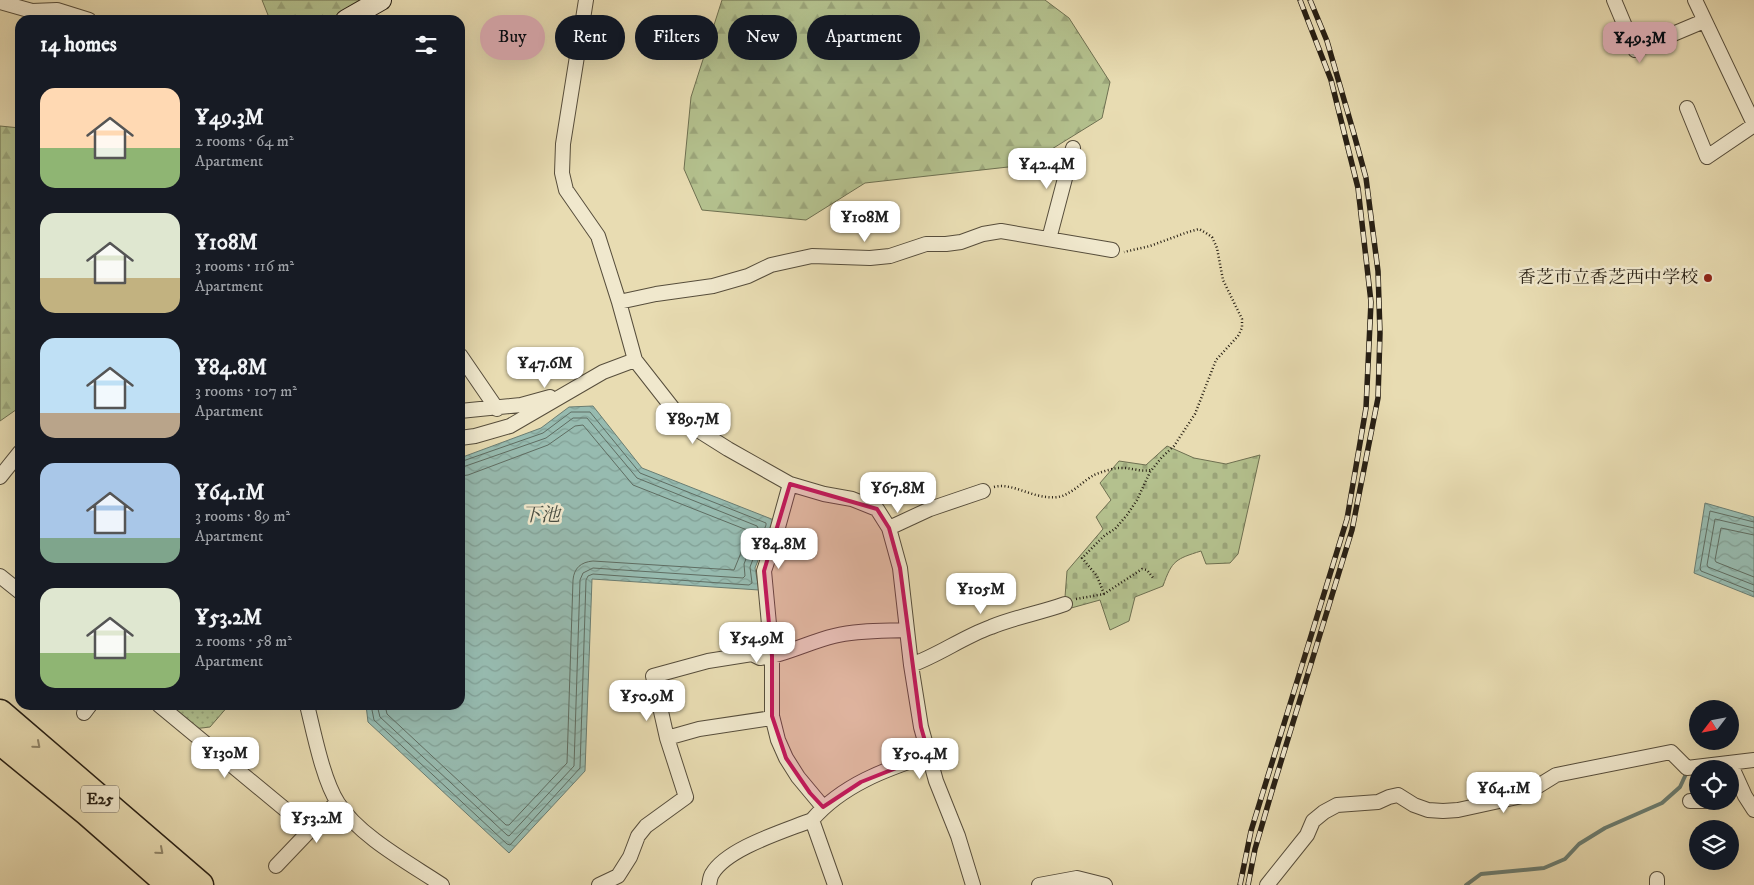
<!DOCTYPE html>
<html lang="en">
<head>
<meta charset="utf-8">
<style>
	body { margin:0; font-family:"IM FELL DW Pica","Noto Serif JP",serif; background:#242831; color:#f1f3f6; height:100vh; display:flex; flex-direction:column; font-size:19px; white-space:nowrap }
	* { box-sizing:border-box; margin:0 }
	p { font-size:16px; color:#9ea1a6 }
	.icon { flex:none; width:28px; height:28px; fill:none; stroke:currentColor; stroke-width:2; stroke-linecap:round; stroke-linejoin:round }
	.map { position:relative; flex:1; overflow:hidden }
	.side { position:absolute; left:15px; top:15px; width:450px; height:695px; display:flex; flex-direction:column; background:#171b24; border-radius:15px; box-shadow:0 5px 20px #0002 }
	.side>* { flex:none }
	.banner { position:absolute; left:480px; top:15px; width:475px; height:45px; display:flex; gap:10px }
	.needle { width:32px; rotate:238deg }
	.buttons { position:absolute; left:1689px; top:700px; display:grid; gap:10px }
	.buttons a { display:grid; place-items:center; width:50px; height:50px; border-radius:50%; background:#171b24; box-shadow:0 5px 20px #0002; font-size:25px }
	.price { position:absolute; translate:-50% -42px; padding:0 11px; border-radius:10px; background:#fff; color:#222; font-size:16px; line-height:32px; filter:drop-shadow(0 1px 2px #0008) }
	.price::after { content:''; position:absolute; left:50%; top:30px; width:15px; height:11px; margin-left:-8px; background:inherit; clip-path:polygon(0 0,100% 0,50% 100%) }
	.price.current { background:#c59692; color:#111 }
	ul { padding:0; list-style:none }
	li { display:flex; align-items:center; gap:15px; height:125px; padding:0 25px }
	li span { display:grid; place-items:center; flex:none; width:140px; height:100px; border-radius:15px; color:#555 }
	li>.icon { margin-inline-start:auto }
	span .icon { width:60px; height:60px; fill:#fffc; stroke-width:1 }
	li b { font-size:21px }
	h2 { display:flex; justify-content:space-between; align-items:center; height:60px; padding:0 25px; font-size:21px }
	.tag { padding:0 18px; border-radius:22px; background:#171b24; box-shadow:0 5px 20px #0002; font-size:18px; line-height:45px }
	.tag.current { background:#c59692; color:#111 }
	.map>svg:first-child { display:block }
	.green { fill:url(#green-dots); stroke:#6e7051 }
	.forest { fill:url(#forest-firs); stroke:#6e7051 }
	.cemetery { fill:url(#cemetery-stones); stroke:#6e7051 }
	.water { fill:url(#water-waves); stroke:#6a7d72 }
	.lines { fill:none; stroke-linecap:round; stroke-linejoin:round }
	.shore { stroke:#5f6d62; stroke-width:1 }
	.stream { stroke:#6a7d72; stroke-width:4 }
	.street-casing { stroke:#574e3c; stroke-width:16 }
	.secondary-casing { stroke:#271f14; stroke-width:22 }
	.highway-casing { stroke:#271f14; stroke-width:29 }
	.path { stroke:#271f14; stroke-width:2.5; stroke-dasharray:1 2.5; stroke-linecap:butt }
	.street { stroke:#f0e8cd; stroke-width:14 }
	.secondary { stroke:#f0e8cd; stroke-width:20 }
	.highway { stroke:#e8dcb2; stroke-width:26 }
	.rail-casing { stroke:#271f14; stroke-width:5.5 }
	.rail { stroke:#f0e8cd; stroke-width:4; stroke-dasharray:11; stroke-linecap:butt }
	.oneway { stroke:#91876b }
	.marked { fill:#c2185b; fill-opacity:0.2; stroke:#c2185b; stroke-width:4; stroke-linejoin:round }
	.poi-dot { fill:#8f2418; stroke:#f0e8cd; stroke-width:2 }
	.labels { text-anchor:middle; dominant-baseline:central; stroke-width:5; stroke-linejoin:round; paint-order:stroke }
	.shield { fill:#f0e8cd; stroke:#635b4c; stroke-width:1 }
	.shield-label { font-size:16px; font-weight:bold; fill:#271f14 }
	.poi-label { font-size:18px; fill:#271f14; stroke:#f0e8cd; text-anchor:end }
	.water-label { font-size:19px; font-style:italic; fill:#494e43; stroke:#f0e8cd }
</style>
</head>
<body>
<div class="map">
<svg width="1754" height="885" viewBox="0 0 1754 885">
	<defs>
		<pattern id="green-dots" width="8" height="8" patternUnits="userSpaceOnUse" patternTransform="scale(1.25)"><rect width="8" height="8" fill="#b4c18e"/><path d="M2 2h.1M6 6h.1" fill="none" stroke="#9ba57a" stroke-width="1.8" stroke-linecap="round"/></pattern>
		<pattern id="forest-firs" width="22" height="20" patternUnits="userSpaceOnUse" patternTransform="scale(1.25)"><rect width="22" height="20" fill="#b4c18e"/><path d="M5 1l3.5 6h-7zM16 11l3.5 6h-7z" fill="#9ba57a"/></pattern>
		<pattern id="cemetery-stones" width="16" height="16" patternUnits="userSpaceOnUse" patternTransform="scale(1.25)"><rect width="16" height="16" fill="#b4c18e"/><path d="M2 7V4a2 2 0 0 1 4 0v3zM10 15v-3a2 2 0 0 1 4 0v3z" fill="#9ba57a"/></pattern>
		<pattern id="water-waves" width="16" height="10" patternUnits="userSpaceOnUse" patternTransform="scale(1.25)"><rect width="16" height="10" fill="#97bbb0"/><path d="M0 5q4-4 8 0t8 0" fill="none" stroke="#82a096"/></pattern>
	</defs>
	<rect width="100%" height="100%" fill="#e8dcb2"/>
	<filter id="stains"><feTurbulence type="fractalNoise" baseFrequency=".004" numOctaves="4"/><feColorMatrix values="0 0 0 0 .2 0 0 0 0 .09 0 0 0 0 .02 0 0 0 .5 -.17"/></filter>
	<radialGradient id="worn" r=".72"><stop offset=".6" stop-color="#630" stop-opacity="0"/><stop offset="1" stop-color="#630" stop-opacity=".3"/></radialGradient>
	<path class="green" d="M164,705h65l-19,22 -17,2z"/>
	<path class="forest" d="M262,0h97l4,16 -1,4h-92z
		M722,0h323l24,18 41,64 -8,36 -76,47 -161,18 -59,37 -104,-10 -18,-41 7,-72z
		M0,126l20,2v279l-20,14z"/>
	<path class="cemetery" d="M1167,446l27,12 32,6 34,-9 -22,99 -8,9 -24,1 -5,-13c-25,8 -29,9 -38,35l-28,11 -6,24 -19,9 -10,-30 -36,10 3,-39 36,-42 -7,-12 15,-17 -11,-17 19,-22 27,4z"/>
	<path class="water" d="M593,406l49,62 132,52 -19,48 4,22 -167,-11 -7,192 -76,82 -141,-131 -2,-17h94v-247l81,-30 28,-21z
		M1705,503l49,14v80l-60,-24z"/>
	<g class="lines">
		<path class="shore" d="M1754,522l-44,-11 -10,57 1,3 53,21
			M1754,528l-39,-9 -8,46 1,2 46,18
			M1754,535l-33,-7 -6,32 1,2 38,15
			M371,705l3,15 133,124 3,1 70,-77 6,-188 2,-4 5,-2 156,11 3,-2 -2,-16 16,-42v-2l-126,-50 -50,-61h-19l-28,21 -83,29
			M377,705l3,12 127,118 2,1 65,-70 6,-186 3,-7 10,-5 150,10 2,-2 -1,-12 14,-36 -1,-2 -120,-48 -50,-60h-14l-27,20 -86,30
			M385,705l2,9 119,111h3l58,-62 6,-183c1,-12 8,-18 20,-19l141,9 15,-37 -2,-3 -114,-45 -50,-60 -8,1 -27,19 -80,30 -8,1"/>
		<path class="stream" d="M1466,885l15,-11 63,-6 21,-9 14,-15 26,-16 57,-25 18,-16 6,-13 2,-1"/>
		<g class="street-casing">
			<path id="street" d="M586,0l-23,144 -1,29 4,17 32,46 21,66 16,58 47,60 46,29 62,35 34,10 28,5 25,10 12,19 11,40 11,97 10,62 15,54 22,55 15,49
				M1614,0l21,50 69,-29
				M1695,0l59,124
				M0,2l32,9 25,-1 32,10
				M1687,108l20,49 47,-32
				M1049,239l24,-91
				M619,302l37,-8 57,-8 35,-10 23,-11 41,-9 58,2 20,-2 36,-12h20l15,-2 22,-8 18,-3 111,19
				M460,355l37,54
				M460,411l61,-6 29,-8
				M460,438l15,-2 35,-10 93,-54 32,-12
				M0,477l20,-25
				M889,528l41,-19 53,-18
				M0,576l20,16
				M911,665c28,-10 52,-28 80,-38 24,-10 49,-14 74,-23
				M159,705l151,125
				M307,705c7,28 16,75 31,98 21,33 71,60 104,82
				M84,713l6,-8
				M667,738l32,-9 73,-11
				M1730,763l15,33 9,14
				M1690,801h21
				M823,807l-25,-30 -12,-19 -8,-18 -6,-24v-60c21,-5 41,-15 62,-20 23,-6 49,-5 73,-6
				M276,866l61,-64
				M1657,879v6
				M599,885l19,-9 12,-19 8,-21 8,-10 40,-29 -19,-59 -14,-62 55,-15 44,-7 8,4 12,-2 -8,-85 11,-33 15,-54
				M709,885c1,-4 1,-8 3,-11 15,-26 73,-43 100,-54
				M835,885l-23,-65c30,-35 74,-51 117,-65
				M1039,885l38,-7 28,7
				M1267,885l40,-50 6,-14 11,-9 13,-7 41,-3 11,-5 9,-2 16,10 14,5 15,1 15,-1 64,-14 34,-21 115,-23 16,16 67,-8"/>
		</g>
		<g class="secondary-casing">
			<path id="secondary" d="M346,20l35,-20"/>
		</g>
		<g class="highway-casing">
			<path id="highway" d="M0,713l200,172
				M0,741l88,72 82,72"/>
		</g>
		<path class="path" d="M994,487c20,-5 39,13 64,10 13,-2 25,-16 36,-22 5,-2 10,-4 15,-5 18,-6 28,3 42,0
			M1104,594l-7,-18 -15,-18 23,-23 10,-6 12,-14 10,-15 13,-28 12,-15 12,-11 21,-32 21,-54 22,-24 4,-8v-9l-19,-39 -6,-32 -5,-11 -6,-4 -7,-4 -11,3 -38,14 -26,6
			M1076,599l28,-5 38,-25 5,1 7,9"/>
		<use href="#street" class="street"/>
		<use href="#secondary" class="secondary"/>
		<use href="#highway" class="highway"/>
		<g class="rail-casing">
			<path id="rail" d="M1240,885l11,-54 96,-312 19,-111 5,-106 -13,-114 -27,-108 -31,-80
				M1248,885l7,-36 17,-58 80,-261 26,-132 2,-65 -2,-62 -12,-93 -12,-44 -27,-93 -17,-41"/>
		</g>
		<use href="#rail" class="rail"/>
	</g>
	<defs><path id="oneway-chevron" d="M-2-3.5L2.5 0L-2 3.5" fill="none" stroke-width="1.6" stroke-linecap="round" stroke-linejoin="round" transform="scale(1.25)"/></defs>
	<g class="oneway">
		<use href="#oneway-chevron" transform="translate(37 745) rotate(41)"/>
		<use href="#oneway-chevron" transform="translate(160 851) rotate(41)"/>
	</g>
	<path class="marked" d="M790,484l87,25 12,19 11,40 21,159 8,28 -68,27 -38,25 -13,-14 -24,-35 -14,-42v-60l-8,-85z"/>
	<circle class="poi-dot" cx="1708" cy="278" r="5"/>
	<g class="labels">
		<rect class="shield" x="81" y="785.5" width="38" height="27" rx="4"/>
		<g class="shield-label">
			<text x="100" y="799">E25</text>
		</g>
		<g class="poi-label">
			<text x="1698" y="278">香芝市立香芝西中学校</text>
		</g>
		<g class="water-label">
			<text x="541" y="515">下池</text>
		</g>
	</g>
	<rect width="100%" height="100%" filter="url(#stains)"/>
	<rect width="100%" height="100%" fill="url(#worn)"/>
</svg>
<div class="buttons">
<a><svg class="needle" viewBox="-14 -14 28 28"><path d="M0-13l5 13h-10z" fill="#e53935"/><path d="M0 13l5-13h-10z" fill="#9ea1a6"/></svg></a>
<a><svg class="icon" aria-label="locate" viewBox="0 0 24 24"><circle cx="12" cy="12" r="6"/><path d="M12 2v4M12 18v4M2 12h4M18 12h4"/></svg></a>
<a><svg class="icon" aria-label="layers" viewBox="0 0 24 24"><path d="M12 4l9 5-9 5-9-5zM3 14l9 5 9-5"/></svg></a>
</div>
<b class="price current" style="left:1640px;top:64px">¥49.3M</b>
<b class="price" style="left:1047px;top:190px">¥42.4M</b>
<b class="price" style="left:865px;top:243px">¥108M</b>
<b class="price" style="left:545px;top:389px">¥47.6M</b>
<b class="price" style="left:693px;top:445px">¥89.7M</b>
<b class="price" style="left:898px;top:514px">¥67.8M</b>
<b class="price" style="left:779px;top:570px">¥84.8M</b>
<b class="price" style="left:981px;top:615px">¥105M</b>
<b class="price" style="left:757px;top:664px">¥54.9M</b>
<b class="price" style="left:647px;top:722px">¥50.9M</b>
<b class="price" style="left:225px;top:779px">¥130M</b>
<b class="price" style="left:920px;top:780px">¥50.4M</b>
<b class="price" style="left:1504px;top:814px">¥64.1M</b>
<b class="price" style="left:317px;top:844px">¥53.2M</b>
<div class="banner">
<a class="tag current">Buy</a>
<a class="tag">Rent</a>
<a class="tag">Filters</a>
<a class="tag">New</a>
<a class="tag">Apartment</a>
</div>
<section class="side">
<h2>14 homes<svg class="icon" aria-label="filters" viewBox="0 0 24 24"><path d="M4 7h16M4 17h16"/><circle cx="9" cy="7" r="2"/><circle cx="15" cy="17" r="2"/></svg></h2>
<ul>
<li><span style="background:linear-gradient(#ffd9b3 60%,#8fb573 0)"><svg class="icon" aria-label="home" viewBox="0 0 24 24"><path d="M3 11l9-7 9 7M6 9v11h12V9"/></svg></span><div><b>¥49.3M</b><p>2 rooms · 64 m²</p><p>Apartment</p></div></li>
<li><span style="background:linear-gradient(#dfe7d0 65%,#c2b280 0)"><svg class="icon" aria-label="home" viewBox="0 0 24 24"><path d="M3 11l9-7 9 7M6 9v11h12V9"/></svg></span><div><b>¥108M</b><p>3 rooms · 116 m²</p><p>Apartment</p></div></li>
<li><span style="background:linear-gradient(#bfe0f5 75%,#b9a48a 0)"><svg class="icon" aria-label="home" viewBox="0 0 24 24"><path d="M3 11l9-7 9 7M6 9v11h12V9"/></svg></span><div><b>¥84.8M</b><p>3 rooms · 107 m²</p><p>Apartment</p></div></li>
<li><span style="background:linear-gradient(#a9c7e8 75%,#7fa58c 0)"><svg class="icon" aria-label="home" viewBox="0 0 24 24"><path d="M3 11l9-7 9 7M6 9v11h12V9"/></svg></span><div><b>¥64.1M</b><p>3 rooms · 89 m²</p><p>Apartment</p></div></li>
<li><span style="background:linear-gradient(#dfe7d0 65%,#8fb573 0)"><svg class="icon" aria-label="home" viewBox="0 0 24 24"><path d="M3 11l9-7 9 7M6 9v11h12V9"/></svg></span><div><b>¥53.2M</b><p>2 rooms · 58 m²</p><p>Apartment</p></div></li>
</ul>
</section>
</div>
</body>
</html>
